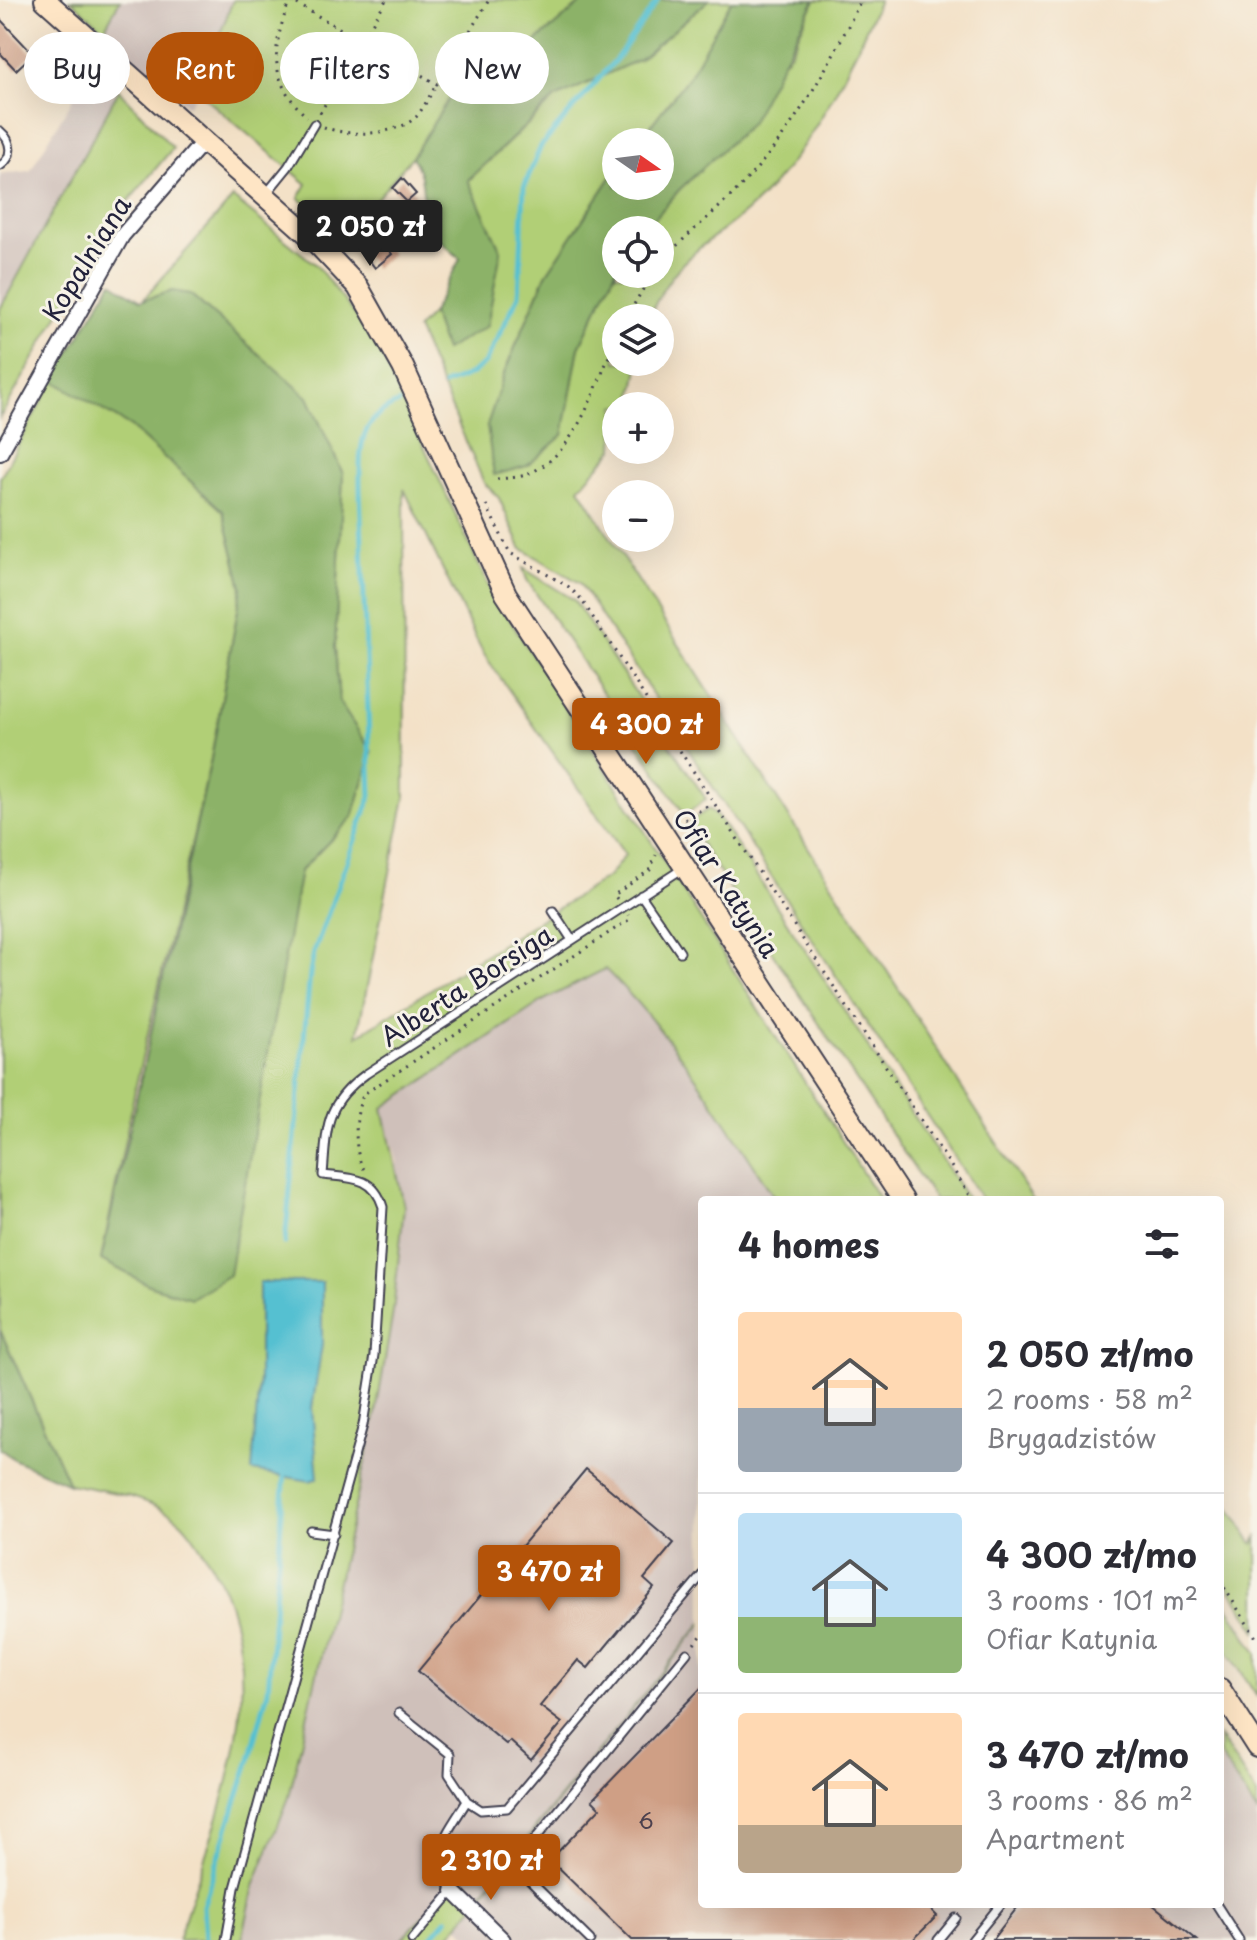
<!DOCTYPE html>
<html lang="en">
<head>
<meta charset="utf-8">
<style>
	body { margin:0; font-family:"Playpen Sans",sans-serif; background:#f2f2f3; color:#2b2b33; height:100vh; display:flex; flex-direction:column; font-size:30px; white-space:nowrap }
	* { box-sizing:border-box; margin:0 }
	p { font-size:26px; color:#7c7c81 }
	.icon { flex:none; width:44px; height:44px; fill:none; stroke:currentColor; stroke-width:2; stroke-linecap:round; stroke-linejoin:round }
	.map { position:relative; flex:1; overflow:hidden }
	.side { position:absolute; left:698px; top:1196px; width:526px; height:712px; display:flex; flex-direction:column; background:#fff; border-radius:8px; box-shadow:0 8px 32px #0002 }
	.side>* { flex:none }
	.top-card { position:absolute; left:24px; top:32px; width:554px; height:72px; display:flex; gap:16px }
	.needle { width:52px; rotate:104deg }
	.fabs { position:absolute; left:602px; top:128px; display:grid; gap:16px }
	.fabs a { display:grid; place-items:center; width:72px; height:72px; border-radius:50%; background:#fff; box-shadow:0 8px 32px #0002; font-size:40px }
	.price { position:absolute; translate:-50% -68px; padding:0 18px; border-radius:8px; background:#b45309; color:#fff; font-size:26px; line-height:52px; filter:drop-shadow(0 2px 4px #0008) }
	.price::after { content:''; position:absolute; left:50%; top:48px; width:24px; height:18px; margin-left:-12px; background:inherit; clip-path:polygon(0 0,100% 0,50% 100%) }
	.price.current { background:#222; color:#fff }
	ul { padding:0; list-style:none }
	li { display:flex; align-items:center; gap:24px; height:200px; padding:0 40px }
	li+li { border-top:2px solid #e1e1e2 }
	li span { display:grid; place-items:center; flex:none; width:224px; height:160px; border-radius:8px; color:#555 }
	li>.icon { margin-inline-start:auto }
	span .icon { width:96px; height:96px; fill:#fffc; stroke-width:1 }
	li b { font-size:34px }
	h2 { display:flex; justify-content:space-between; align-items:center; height:96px; padding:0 40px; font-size:34px }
	.tag { padding:0 28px; border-radius:36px; background:#fff; box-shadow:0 8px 32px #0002; font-size:28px; line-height:72px }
	.tag.current { background:#b45309; color:#fff }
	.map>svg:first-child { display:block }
	.industrial { fill:#cfc0ba }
	.green { fill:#b1cf76; stroke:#6a7858; stroke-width:2; fill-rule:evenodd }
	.forest { fill:#8cb267; stroke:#576a51; stroke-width:2 }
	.water { fill:#55c0d1; stroke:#3c7186; stroke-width:2 }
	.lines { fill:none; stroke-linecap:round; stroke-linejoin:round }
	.stream { stroke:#55c0d1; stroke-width:5 }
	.building { fill:#cf9f85 }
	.lane-casing { stroke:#413f50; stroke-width:11 }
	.street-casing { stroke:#413f50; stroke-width:18 }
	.secondary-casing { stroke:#413f50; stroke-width:24 }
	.path { stroke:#413f50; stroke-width:3; stroke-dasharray:2 6; stroke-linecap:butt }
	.lane { stroke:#fff; stroke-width:7 }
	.street { stroke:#fff; stroke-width:14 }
	.secondary { stroke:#fee5c5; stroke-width:20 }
	.labels { text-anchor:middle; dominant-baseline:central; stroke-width:6; stroke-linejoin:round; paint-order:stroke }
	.number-label { font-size:22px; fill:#4d414e }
	.street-label { font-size:26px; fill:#22223b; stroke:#f7f3e8 }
</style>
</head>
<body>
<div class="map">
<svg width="1257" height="1940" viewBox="0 0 1257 1940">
	<rect width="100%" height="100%" fill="#f7f3e8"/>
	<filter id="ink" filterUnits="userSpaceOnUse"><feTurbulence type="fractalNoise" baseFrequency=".0125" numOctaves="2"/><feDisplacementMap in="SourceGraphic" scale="16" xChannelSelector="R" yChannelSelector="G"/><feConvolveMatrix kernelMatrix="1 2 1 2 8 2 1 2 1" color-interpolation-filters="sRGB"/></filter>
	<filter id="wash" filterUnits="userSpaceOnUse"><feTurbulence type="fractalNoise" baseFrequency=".006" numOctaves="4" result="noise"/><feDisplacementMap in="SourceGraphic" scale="32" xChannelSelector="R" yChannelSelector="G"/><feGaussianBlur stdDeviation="1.8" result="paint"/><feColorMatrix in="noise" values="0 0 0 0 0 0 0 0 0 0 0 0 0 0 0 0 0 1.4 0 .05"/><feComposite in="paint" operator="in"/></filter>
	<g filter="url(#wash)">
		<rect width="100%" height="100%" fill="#f3e1c7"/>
		<path class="industrial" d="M120,0h113l-35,92 -10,14 -84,-76z
			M93,65l26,25 -119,219v-135l30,-3z
			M605,969l40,39 38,48 93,144h-74v704h518v-149l37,58v127h-784l-15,-14 -12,14h-204l12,-54 35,-89 87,-384 21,-252 -14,-53 161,-108z"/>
		<path class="green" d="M71,0h49l-16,30z
			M233,0h352l-87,74 -48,23 -38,60 -66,78 -47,-37 8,-14 -109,-92z
			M709,0h23l-43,76 -51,66h-22v28l-70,105 -41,96 -18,55 76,9 16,-88 37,-77v4h44v-44h-15l145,-177 25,-53h64c-29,66 -59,131 -107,186 -47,55 -92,55 -123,132h-33v44h23l-8,44h-15l-2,43 -35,39 454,712h-51l-402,-617 -59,-35 -22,-50 -15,-15 -67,-154 15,-16 13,36 56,-98 -33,-70 87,-83 85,-39z
			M119,90l54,58 -62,74 -111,196v-109z
			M233,198l83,67 59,75 114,247 391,613h-104c-53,-82 -101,-163 -171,-231l-61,31 -161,108 21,98 -11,106 -17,101 -87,384 -35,89 -12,54h-64c36,-120 103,-256 33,-376 -9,-14 -19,-33 -32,-44 -30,-24 -74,-29 -110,-36l-69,-154v-852l53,-98 78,47 92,84 19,76 -31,172 -75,326 -35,175 190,-346 9,-43 53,-54 19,-65 -33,-49 -4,-56 8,-173 -35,-76 -54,-47 -82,-60 -30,10zM404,489l79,164 142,202 -16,21 -252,160 48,-238z
			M523,568l51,32 132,199 -21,16 -158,-235z
			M709,809l12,12 247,379h-33l-244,-371 -1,-8z
			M1220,1492l33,52 4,-7v94l-37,-58z
			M1220,1594l37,59v43l-37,-57z
			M702,1623l-256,317h-45l58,-63 21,19z
			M1220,1737l37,58v18l-37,-58z"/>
		<path class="forest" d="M585,0h124l-69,59 -85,39 -87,82 33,71 -14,75 -42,24 -13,-37 28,-54c-8,-9 -22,-18 -28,-28 -15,-24 -2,-50 -20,-74l38,-60 48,-23z
			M732,0h83l-65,124 -71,66 -34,40h-29v40l-37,77 -16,88 -36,31 -33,9 -7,-49 18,-55 41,-96 70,-105v16h44v-44h-22l51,-66z
			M112,282l29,19 31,-10 18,3 118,103 35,77 -8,173 4,55 33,50 -19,65 -53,54 -71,404 -38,23 -40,-12 -50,-26 110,-501 31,-172 -19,-76 -92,-84 -78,-47z
			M0,1330l69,154 -54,-24 -15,-11z"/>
		<path class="water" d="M259,1282h63v63l-10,63 6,70 -8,3 -58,-10 7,-92z"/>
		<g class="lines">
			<path class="stream" d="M444,385l27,-11 14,-11 34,-68 5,-108 17,-41 76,-88 41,-58
				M285,1243l25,-270 4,-21 57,-156 -11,-307c0,-40 -3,-69 39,-86
				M205,1940l-2,-34 47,-147 18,-69 17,-218
				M429,1940l18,-21"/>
		</g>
		<g id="blocks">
			<path class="building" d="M0,19l33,35 -17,16 -16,-17z
				M402,178l14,16 -9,8 -14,-14z
				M364,218l28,36 -17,14 -26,-35z
				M586,1469l88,74 -30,36 10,9 -66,80 -10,-8 -38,46 22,17 -31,37 -21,-19 -3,4 -89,-74z
				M702,1687v217h223l12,12 -24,24h-281l-82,-80 50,-52 -8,-8z
				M1020,1904h132l45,36h-205z"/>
		</g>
	</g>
	<g filter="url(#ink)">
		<use href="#blocks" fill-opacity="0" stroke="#413f50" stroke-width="2"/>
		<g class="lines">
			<g class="lane-casing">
				<path id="lane" d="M0,131c12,10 14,26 0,35
					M266,194l22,-27 26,-43
					M641,895l39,57
					M553,911l19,29
					M311,1531l23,3
					M399,1713l51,41 -1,20 18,27
					M1216,1904l23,36
					M226,1940l9,-52 128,-463 11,-70 9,-148c-9,-31 -32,-29 -60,-32 4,-48 1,-70 43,-101l316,-205
					M412,1940l41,-49c-26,-38 -7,-56 14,-90l14,9 26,-2 195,-233
					M590,1940l-62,-61 -5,-25 164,-201
					M938,1940l18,-22
					M972,1940l29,-36"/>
			</g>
			<g class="street-casing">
				<path id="street" d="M0,453l122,-217 81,-94
					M453,1891l50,49"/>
			</g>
			<g class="secondary-casing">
				<path id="secondary" d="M45,0l265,236 48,51 45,80 103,227 397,606
					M1220,1689l37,58"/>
			</g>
			<path class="path" d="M290,0c-18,48 -23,79 17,117
				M290,0l147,84 52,-84
				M320,113l66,-113
				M324,127c24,10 72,9 92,-10 8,-9 14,-23 21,-33
				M660,263c28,-31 62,-55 89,-86 48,-52 81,-114 112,-177
				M626,318l26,-44
				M497,479c9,-1 22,-1 31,-5 50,-21 67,-88 88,-134
				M486,505l24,48 59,34 12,12 392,601
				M678,824l34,-21
				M617,899l-3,-4 36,-25 6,-15
				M364,1169c-11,-15 -10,-59 0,-75l266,-175 -2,-4
				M1220,1581l37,58
				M694,1644l8,-9"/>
			<use href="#lane" class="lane"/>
			<use href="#street" class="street"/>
			<use href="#secondary" class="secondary"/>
		</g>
	</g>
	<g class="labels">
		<g class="number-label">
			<text x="646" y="1819">6</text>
		</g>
		<g class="street-label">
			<text transform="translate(86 258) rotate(-58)">Kopalniana</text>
			<text transform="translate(727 883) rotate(57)">Ofiar Katynia</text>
			<text transform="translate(466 985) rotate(-33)">Alberta Borsiga</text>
		</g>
	</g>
</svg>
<div class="fabs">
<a><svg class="needle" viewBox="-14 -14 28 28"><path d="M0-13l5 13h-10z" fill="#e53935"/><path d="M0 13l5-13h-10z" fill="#7c7c81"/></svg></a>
<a><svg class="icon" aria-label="locate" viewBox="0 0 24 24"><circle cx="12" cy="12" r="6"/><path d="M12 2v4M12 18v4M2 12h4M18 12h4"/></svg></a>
<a><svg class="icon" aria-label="layers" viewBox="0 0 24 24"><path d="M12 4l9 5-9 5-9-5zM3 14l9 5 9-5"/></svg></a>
<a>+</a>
<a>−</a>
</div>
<b class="price current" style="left:370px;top:268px">2 050 zł</b>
<b class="price" style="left:646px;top:766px">4 300 zł</b>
<b class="price" style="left:549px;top:1613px">3 470 zł</b>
<b class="price" style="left:491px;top:1902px">2 310 zł</b>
<div class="top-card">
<a class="tag">Buy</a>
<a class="tag current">Rent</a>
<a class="tag">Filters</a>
<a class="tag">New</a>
</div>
<section class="side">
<h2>4 homes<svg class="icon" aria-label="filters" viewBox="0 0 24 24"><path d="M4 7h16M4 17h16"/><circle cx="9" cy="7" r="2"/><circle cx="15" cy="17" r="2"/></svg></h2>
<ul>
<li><span style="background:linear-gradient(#ffd9b3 60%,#9aa5b1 0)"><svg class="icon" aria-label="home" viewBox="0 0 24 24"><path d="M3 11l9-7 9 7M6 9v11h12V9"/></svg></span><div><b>2 050 zł/mo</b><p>2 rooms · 58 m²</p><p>Brygadzistów</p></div></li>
<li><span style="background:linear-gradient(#bfe0f5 65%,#8fb573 0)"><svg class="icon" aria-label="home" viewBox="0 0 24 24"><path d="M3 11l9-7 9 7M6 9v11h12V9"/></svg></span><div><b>4 300 zł/mo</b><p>3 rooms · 101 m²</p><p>Ofiar Katynia</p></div></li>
<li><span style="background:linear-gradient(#ffd9b3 70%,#b9a48a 0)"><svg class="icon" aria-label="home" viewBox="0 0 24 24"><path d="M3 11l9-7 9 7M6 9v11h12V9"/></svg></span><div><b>3 470 zł/mo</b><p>3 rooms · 86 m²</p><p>Apartment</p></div></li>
</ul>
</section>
</div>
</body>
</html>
